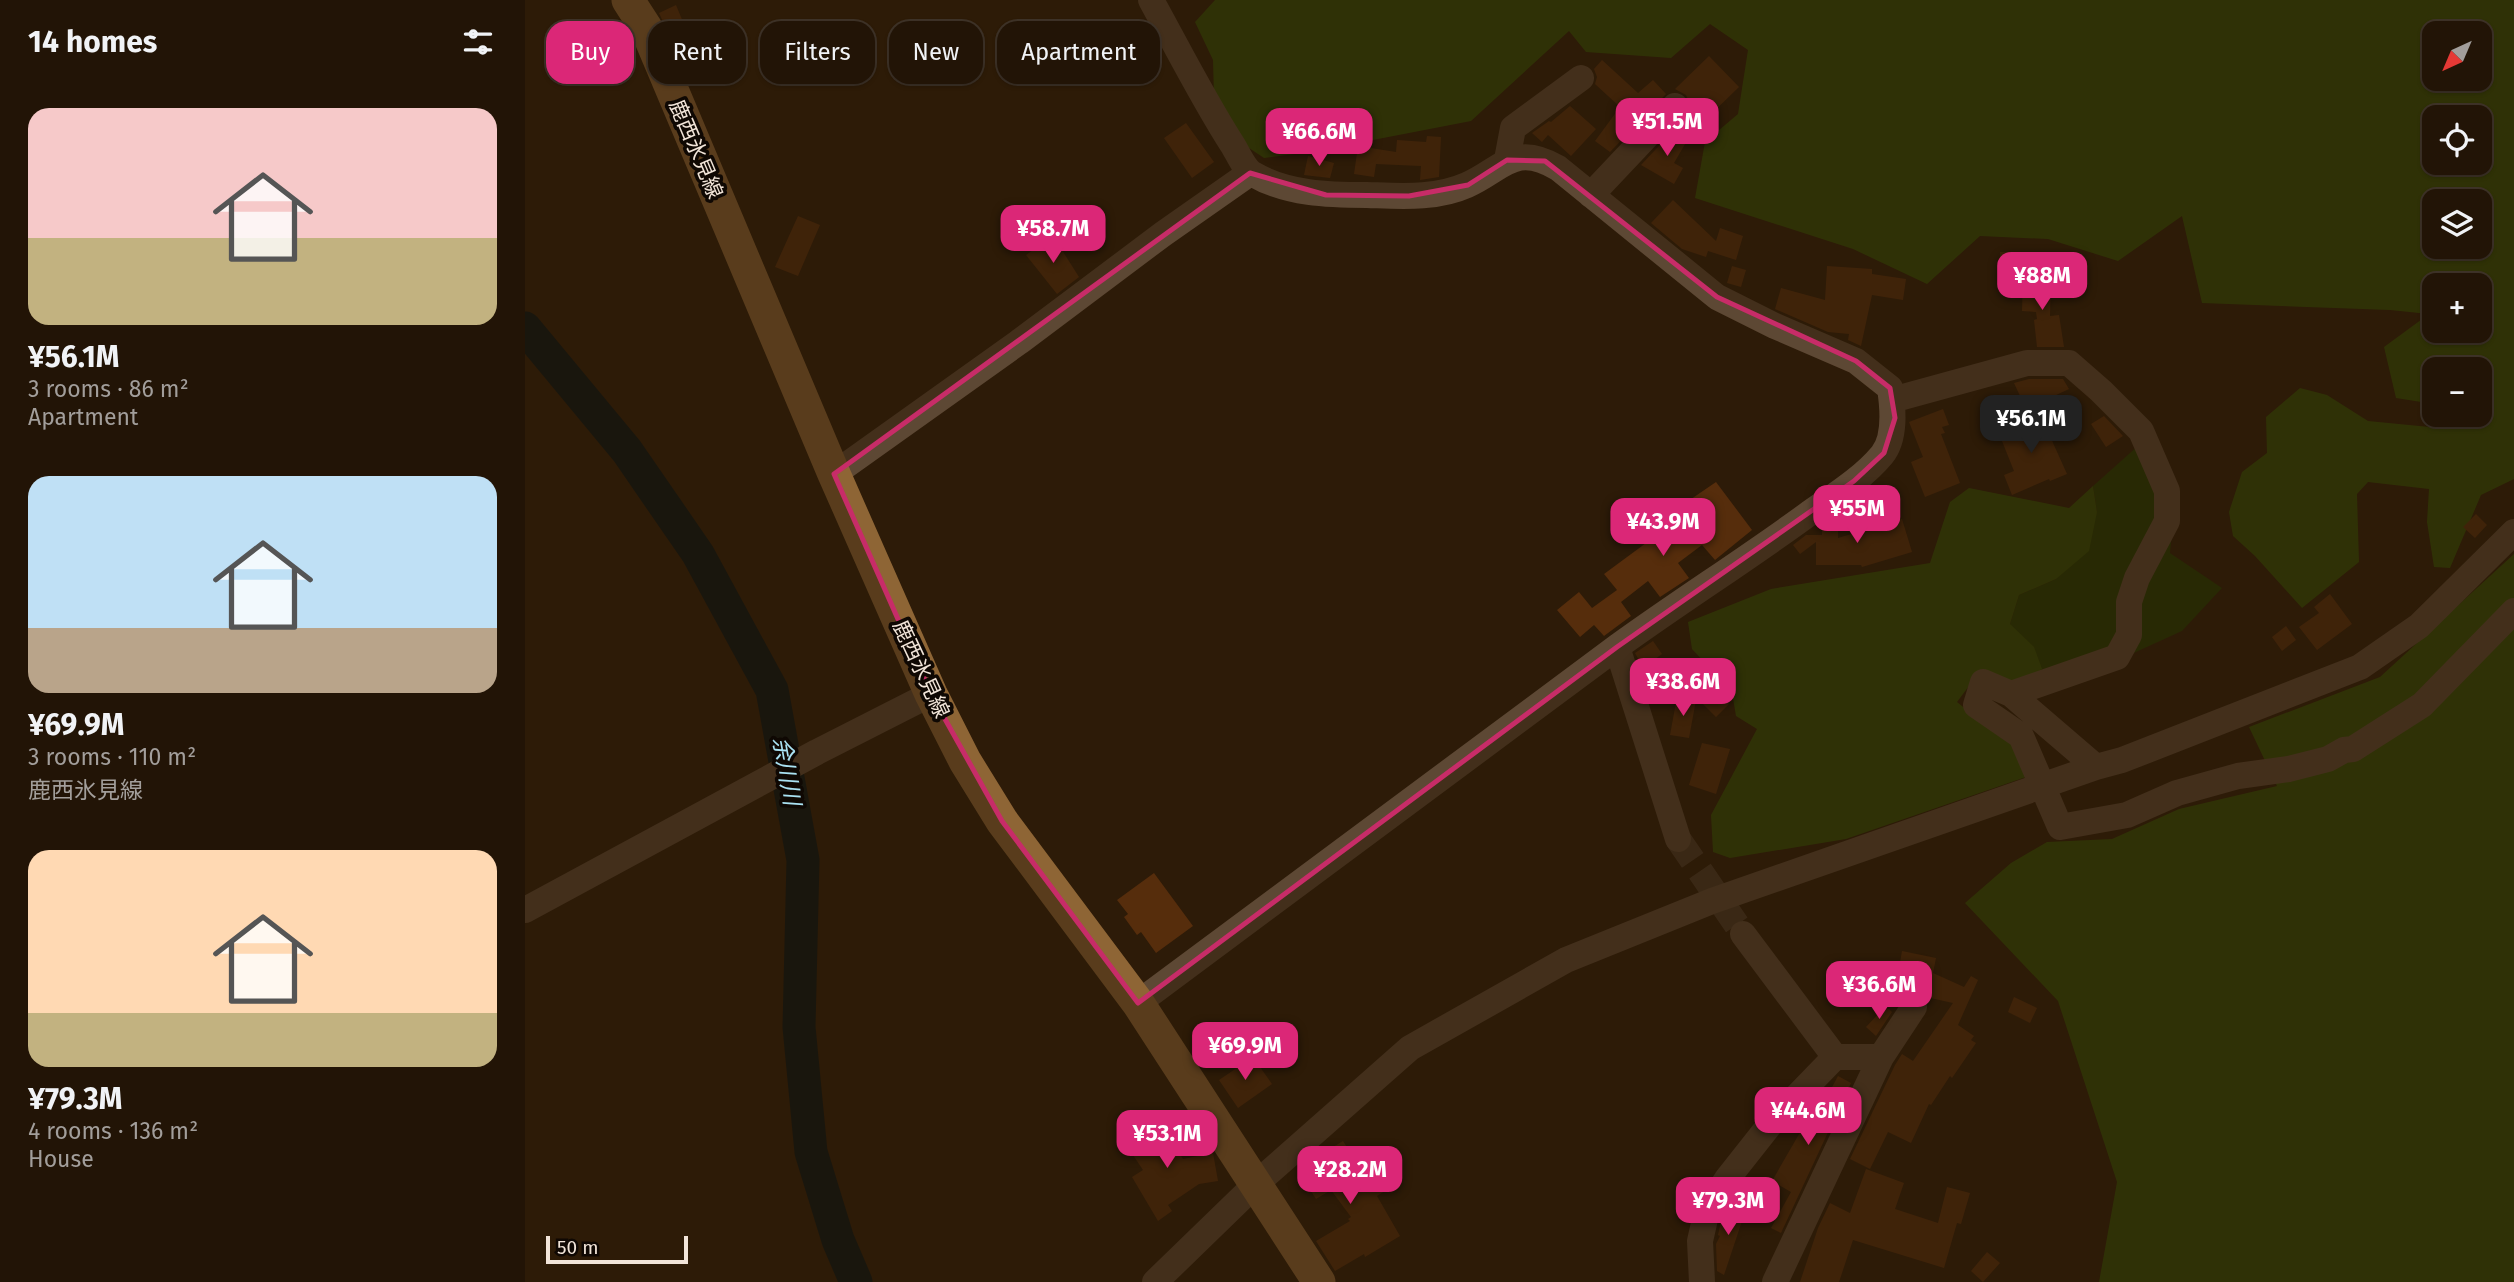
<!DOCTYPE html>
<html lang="en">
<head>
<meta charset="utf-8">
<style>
	body { margin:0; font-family:"Fira Sans","Noto Sans JP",sans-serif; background:#2e2114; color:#f1f3f6; height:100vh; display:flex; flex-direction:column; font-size:26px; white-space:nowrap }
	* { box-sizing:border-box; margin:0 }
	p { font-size:23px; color:#a29e9b }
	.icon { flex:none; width:38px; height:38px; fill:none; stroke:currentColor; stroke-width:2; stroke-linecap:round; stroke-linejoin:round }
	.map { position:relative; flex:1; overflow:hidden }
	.side { display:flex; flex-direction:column; background:#221406; width:525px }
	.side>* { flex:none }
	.hud { position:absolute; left:21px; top:21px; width:665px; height:63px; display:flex; gap:14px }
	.needle { width:46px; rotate:224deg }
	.buttons { position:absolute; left:1897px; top:21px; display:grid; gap:14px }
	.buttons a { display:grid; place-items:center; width:70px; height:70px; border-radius:14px; background:#221406; box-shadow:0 2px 5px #0004,0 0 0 2px #3f3328; font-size:35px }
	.scale { position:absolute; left:21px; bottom:18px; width:142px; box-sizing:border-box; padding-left:7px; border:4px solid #f2e5d9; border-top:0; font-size:19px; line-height:24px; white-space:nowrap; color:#f2e5d9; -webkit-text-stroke:5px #0f0803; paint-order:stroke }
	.price { position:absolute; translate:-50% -60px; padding:0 16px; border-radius:14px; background:#db2777; color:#fff; font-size:23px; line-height:46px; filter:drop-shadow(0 2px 4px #0008) }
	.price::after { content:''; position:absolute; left:50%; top:42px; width:21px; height:16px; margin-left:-10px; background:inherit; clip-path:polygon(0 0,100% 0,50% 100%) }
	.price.active { background:#222; color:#fff }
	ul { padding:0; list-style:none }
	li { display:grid; align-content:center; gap:14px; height:371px; padding:0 28px }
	li span { display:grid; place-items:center; height:217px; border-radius:21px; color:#555 }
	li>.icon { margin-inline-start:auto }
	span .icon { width:126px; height:126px; fill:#fffc; stroke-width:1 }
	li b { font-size:30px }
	h2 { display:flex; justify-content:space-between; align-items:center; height:84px; padding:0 28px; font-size:30px }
	.pill { padding:0 24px; border-radius:21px; background:#221406; box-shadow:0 2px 5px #0004,0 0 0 2px #3f3328; font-size:24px; line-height:63px }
	.pill.active { background:#db2777; color:#fff }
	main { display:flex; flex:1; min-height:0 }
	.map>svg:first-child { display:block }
	.green { fill:#233a00 }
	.forest { fill:#324d05; fill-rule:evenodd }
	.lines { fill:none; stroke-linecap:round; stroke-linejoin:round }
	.river { stroke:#021115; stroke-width:33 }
	.building { fill:#562d0c }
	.minor-tunnel { stroke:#4b3927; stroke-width:26; stroke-dasharray:26 13; stroke-linecap:butt }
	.minor { stroke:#5d4834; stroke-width:26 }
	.major { stroke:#8e6535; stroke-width:33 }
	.marked { fill:none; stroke:#c72c68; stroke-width:5; stroke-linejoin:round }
	.labels { text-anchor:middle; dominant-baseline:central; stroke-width:7; stroke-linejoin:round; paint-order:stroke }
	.street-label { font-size:21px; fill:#f2e5d9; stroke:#0f0803 }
	.water-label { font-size:23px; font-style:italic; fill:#aae2f3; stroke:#0f0803 }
</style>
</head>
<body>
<main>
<section class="side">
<h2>14 homes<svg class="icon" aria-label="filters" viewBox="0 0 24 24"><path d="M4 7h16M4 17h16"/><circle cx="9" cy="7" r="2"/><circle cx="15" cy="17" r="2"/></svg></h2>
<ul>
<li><span style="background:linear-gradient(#f6c9c9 60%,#c2b280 0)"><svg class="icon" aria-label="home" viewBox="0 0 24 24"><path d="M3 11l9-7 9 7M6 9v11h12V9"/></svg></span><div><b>¥56.1M</b><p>3 rooms · 86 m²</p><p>Apartment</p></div></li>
<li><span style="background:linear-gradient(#bfe0f5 70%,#b9a48a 0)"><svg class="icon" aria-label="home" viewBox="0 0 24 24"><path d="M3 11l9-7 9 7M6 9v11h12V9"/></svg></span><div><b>¥69.9M</b><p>3 rooms · 110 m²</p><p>鹿西氷見線</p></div></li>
<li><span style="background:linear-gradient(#ffd9b3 75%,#c2b280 0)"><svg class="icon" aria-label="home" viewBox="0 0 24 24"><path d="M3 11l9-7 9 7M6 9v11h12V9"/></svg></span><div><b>¥79.3M</b><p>4 rooms · 136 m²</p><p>House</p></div></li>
</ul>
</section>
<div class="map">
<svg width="1989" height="1282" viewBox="0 0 1989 1282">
	<rect width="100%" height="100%" fill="#2d1b08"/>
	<path class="green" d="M1614,445l33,87 -2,21 52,35 -40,43 -136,62 -36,-69 9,-29 37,-16 41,-67 -4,-26z"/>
	<path class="forest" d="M690,0h1299v479l-33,16 -31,73 -16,-1 -7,-45 2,-33 -61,-7 -11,12 2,68 -57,46 -47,-52 -22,-20 -4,-24 13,-40 25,-19 -1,-36 34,-29 27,7 41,26 72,7 6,-13h34v-46h-46v35l-38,-6 -12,-51 45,-33 -39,-4 -188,-7 -20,-87 -64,45 -70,-22 -68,-3 -53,48 -74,-35 -158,-51 10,-56 33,-28 10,-64 -38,-26 -39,34 -85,-6 -17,-21 -98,90 -155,30 -52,7 -24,-16 -26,-45 -1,-37 -18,-38zM1909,33h46v46h-46zM1909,117h46v46h-46zM1909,201h46v46h-46zM1909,285h46v46h-46z
		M1568,486l4,26 -8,39 -33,28 -37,16 -9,29 24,23 8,22 -19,14 -48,-5 -18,24 26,21 27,18 16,36 -180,62 -116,19 -17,-6 -2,-37 46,-86 -21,-13 -4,-24 -40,-43 -4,-27 83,-33 159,-26 20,-61 19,-14 100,20z
		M1989,554v728h-415l18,-100 -59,-181 -93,-98 46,-40 36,-21 65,-3 67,-30 98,-23 -28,-59 131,-50z"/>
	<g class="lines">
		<path class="river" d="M0,328l102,123 71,103 74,136 31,170 -4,167 12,125 27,88 18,42"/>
	</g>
	<path class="building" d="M151,5l12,29 -16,7 -13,-28z
		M1184,56l30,31 -34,33 -15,-16 -4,-9 -11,-6z
		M1077,60l36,33 15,-13 13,14 -56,58 -15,-11 25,-34 -25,-23 2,-7 -3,-8z
		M1045,106l26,23 -25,27 -23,-21 -6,7 -10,-9 17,-12 2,1z
		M661,123l28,39 -22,16 -28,-40z
		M1148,131l15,8 -14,24 9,5 -9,16 -33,-19z
		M902,136l14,1 -2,40 -19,3 1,-14 -45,-2 -2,13 -20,-3 4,-28 38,6 1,-12 29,2z
		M783,156l26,7 -4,15 -26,-3z
		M1148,200l43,41 4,-13 23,8 -7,24 -28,-9 -2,6 -24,-8 -31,-26z
		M273,216l22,9 -22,51 -23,-9z
		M528,236l26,41 -22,17 -31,-39z
		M1475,252h20v9l41,2 -1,13 -60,-1z
		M1207,266l14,4 -5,17 -14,-4z
		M1302,266l45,3v5l34,5 -3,21 -31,-5 -11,51 -13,-6 1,-6 -21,-2 -53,-23 6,-21 44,12z
		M1498,278l28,2 -1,36 9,-1 5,32h-27l-3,-27 3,-1 -1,-7 -14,-1z
		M1504,379h34l6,10 -43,20 -12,-26z
		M1418,409l6,16 -7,2 3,6 -4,1 19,49 -35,14 -14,-35 12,-5 -14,-35z
		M1515,414l27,60 -17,7 -1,-2 -37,16 -8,-20 10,-4 -16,-40z
		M1579,416l19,20 -17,11 -15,-23z
		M1191,482l36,48 -37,30 -13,-15 -24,18 11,15 -29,19 -12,-16 -27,21 10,14 -27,20 -10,-11 -14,12 -23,-27 22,-18 13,16 25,-18 -13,-16 61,-45 -6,-8z
		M1951,514l11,11 -12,13 -12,-11z
		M1377,519l10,33 -50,15 -1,-2h-45v-23l-16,12 -7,-9 13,-10h16v-11l6,-4h10v18z
		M1805,594l22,30 -35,26 -18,-23 20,-14 -5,-6z
		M1761,626l10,14 -14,11 -10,-14z
		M1128,641l9,13 -19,14 -8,-15z
		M1189,690l15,14 -13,13 -14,-14z
		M1152,697l19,3 -7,38 -19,-3z
		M1177,743l28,6 -14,45 -27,-9z
		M629,873l39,53 -37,27 -15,-21 -4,3 -13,-18 4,-3 -11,-14z
		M1377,951l34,7 -3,15 31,14 7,-11 7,4 -20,45 16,11 -3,4 5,3 -24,35 -2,-2 -19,29 -2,-1 -18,39 -23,-11 -18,37 -20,-10 45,-94 7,-11 11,7 40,-58 -27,-6 -10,-6 -10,2 -8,-1 14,-15 -14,-3z
		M1489,997l23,11 -7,15 -22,-11z
		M1358,1009h6l3,3 -16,24 -10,-9z
		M728,1057l19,27 -34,24 -19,-28z
		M1313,1076l13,7 -70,150 -10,-5 20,-36 -19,-11 30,-52 -7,-4 3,-8 17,-17 8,4z
		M633,1121l25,38 30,-6 5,28 -19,3 -31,21 4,6 -14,10 -26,-44 11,-7 -18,-27z
		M818,1141l23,36 10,-7 12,19 -11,7 23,40 -35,21 -1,-3 -29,17 -19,-30 34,-20 -2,-2 3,-2 -20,-27 -15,9 -19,-30z
		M1341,1169l38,14 -9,26 43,14 9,-36 23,6 -9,31 -4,-1 -13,45 -91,-28 -14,42h-39l18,-54 12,-25 20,10z
		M1203,1207l17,5 -21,63 -7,-4 -1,-27 4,-8 -2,-1 4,-19z
		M1462,1252l13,11 -17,19 -12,-11z"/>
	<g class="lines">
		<path class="minor-tunnel" d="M1153,839l65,95"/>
		<path class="minor" d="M982,160l6,-32 68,-50
			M1066,195l84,-89
			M1367,400l135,-37h42l32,28 40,40 26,60v30l-30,57 -8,24v33l-12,22 -106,37
			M309,474l185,-132 144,-108 87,-61
			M1092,647l61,192
			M1571,767l-85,-73 -28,-12 -7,23 45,31 39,91 67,-12 50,-22 61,-17 51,-7 39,-10 16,-9 9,-1 69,-44 92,-94
			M0,910l292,-158 114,-58
			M1218,934l92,123
			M613,1003l479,-356c62,-45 127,-86 190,-132 25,-18 55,-36 75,-60 14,-17 11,-47 8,-67l-34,-27 -81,-35 -58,-29 -159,-129c-44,-26 -55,1 -91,17 -31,14 -67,11 -100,10 -38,0 -80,-1 -114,-21 -9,-5 -15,-21 -21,-30 -30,-47 -54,-95 -81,-144
			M630,1282l102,-99 153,-135 156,-88 146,-59 384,-134 26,-7 238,-93 59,-41 95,-94
			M1177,1282l-2,-41 7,-31 20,-31 45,-57 63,-65h46
			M1250,1282l106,-225 33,-50"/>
		<path class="major" d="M103,0l18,28 188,446 97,220 34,67 37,60 136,182 181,279"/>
	</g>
	<path d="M0 0H1989V1282H0ZM982,160l38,1 172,136 139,64 34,27 5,30 -11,35 -30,28 -237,166 -479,356 -136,-182 -71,-127 -97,-220 416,-301 76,22 83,1 59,-11z" fill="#2d1b08" fill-opacity=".55" fill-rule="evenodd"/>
	<path class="marked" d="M982,160l38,1 172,136 139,64 34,27 5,30 -11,35 -30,28 -237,166 -479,356 -136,-182 -71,-127 -97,-220 416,-301 76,22 83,1 59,-11z"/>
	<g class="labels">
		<g class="street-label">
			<text transform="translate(171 149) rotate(67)">鹿西氷見線</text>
			<text transform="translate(396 669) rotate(65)">鹿西氷見線</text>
		</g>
		<g class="water-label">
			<text transform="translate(262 771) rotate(80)">余川川</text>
		</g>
	</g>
</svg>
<div class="buttons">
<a><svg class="needle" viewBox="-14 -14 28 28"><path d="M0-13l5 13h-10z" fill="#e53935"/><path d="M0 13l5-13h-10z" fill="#a29e9b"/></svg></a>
<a><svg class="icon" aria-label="locate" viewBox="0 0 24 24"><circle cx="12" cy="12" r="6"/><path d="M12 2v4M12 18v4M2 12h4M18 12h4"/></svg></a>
<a><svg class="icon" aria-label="layers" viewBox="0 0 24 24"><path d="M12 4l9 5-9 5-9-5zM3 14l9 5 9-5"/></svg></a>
<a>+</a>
<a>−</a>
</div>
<div class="scale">50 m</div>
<b class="price" style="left:1142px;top:158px">¥51.5M</b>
<b class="price" style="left:794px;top:168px">¥66.6M</b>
<b class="price" style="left:528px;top:265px">¥58.7M</b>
<b class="price" style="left:1517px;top:312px">¥88M</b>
<b class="price active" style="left:1506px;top:455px">¥56.1M</b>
<b class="price" style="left:1332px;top:545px">¥55M</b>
<b class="price" style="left:1138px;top:558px">¥43.9M</b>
<b class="price" style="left:1158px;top:718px">¥38.6M</b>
<b class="price" style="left:1354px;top:1021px">¥36.6M</b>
<b class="price" style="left:720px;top:1082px">¥69.9M</b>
<b class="price" style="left:1283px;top:1147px">¥44.6M</b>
<b class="price" style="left:642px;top:1170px">¥53.1M</b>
<b class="price" style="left:825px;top:1206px">¥28.2M</b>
<b class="price" style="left:1203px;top:1237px">¥79.3M</b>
<div class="hud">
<a class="pill active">Buy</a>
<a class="pill">Rent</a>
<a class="pill">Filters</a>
<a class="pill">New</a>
<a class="pill">Apartment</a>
</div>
</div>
</main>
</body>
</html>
